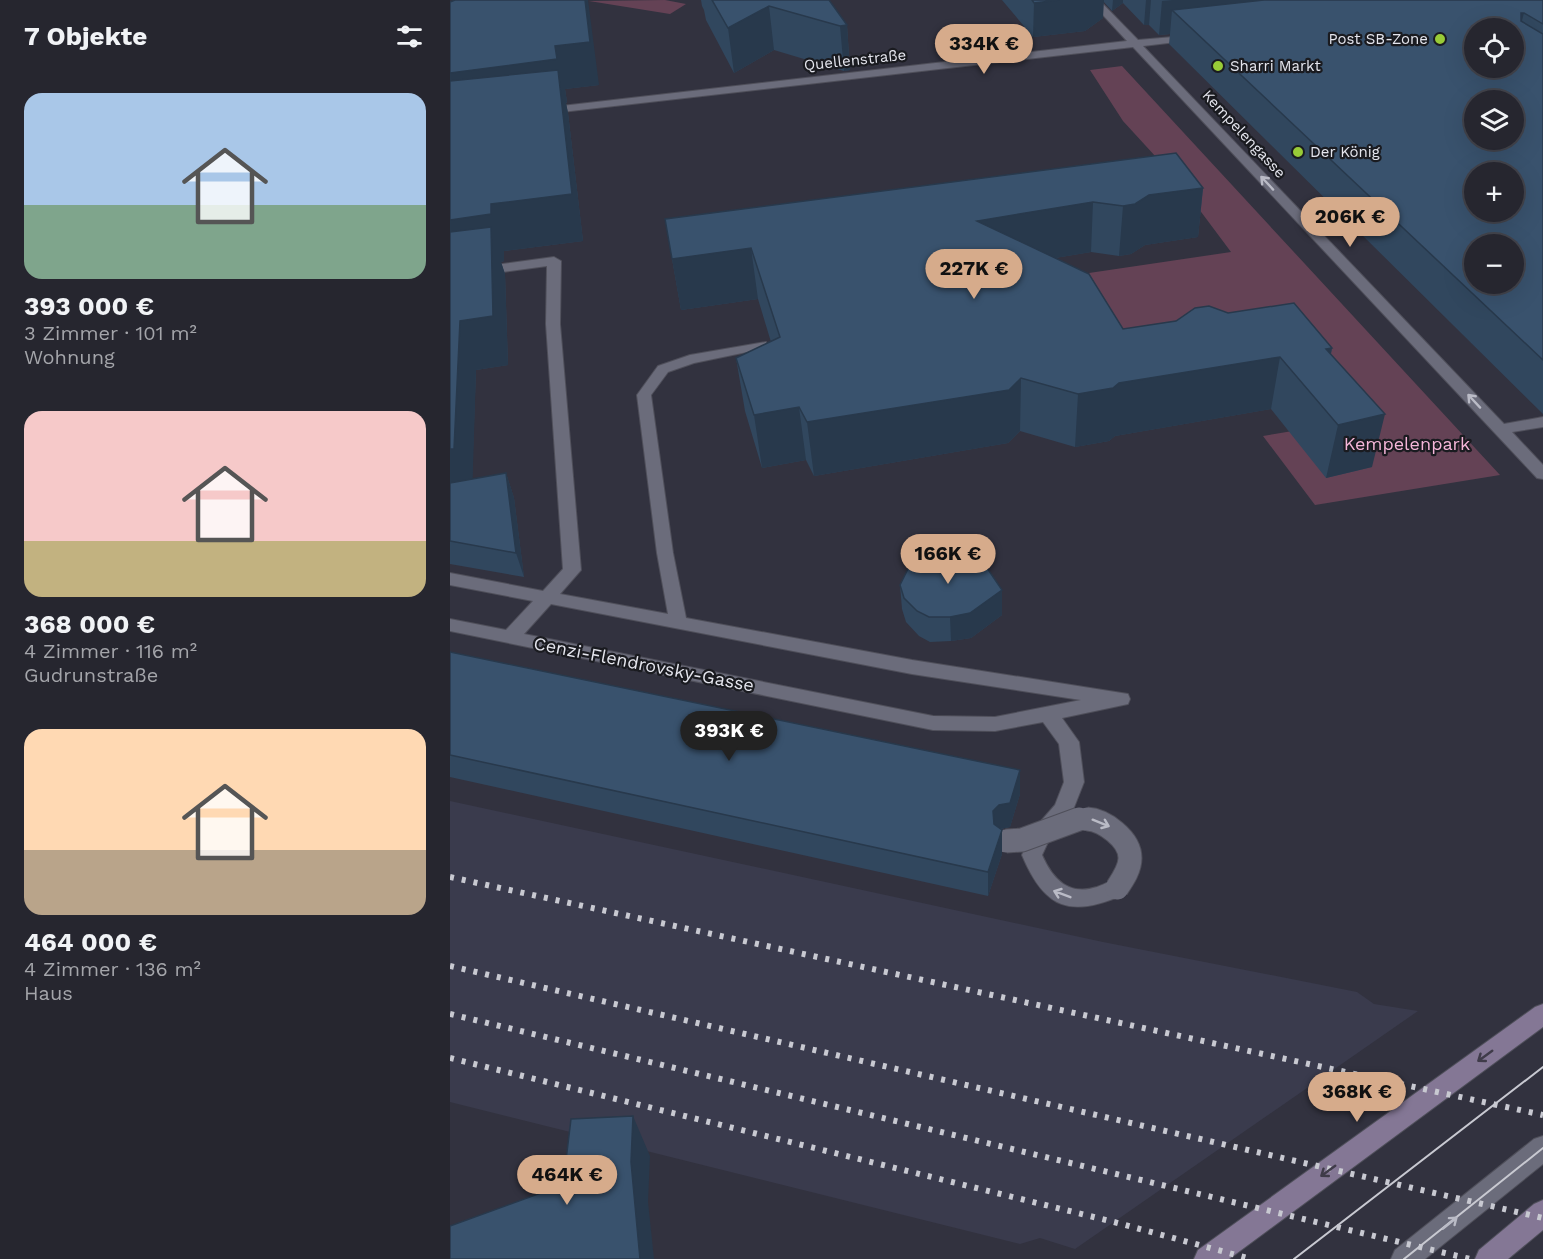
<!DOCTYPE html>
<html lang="de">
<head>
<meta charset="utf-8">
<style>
	body { margin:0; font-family:"Work Sans",sans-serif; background:#32323b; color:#f1f3f6; height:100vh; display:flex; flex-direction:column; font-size:22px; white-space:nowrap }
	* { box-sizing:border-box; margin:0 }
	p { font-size:20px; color:#a4a5aa }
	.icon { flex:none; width:33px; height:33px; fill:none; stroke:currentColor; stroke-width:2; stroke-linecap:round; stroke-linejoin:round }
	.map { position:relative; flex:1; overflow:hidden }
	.side { display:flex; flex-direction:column; background:#26262f; width:450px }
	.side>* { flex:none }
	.tools { position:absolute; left:1014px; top:18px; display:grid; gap:12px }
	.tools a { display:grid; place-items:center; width:60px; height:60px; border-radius:50%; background:#26262f; box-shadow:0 6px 24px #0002,0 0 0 2px #42434b; font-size:30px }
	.price { position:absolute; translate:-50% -51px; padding:0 14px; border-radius:21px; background:#d6ab8b; color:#111; font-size:20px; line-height:39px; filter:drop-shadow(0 2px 3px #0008) }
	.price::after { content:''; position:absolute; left:50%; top:36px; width:18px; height:14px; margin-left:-9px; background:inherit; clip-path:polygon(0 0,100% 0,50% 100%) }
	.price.selected { background:#222; color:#fff }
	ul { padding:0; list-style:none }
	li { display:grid; align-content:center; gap:12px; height:318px; padding:0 24px }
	li span { display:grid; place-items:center; height:186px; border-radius:18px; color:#555 }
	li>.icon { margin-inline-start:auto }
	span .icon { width:108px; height:108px; fill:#fffc; stroke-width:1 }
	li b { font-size:26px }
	h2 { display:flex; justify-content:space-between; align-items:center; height:72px; padding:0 24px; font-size:26px }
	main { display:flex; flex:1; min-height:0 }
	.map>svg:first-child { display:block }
	.built { fill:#3a3b4d }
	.green { fill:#644255 }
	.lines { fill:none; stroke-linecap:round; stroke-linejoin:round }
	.lane-casing { stroke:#4f4f5a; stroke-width:2 }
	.street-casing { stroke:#4f4f5a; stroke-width:2 }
	.secondary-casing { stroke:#4f4f5a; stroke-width:2 }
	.lane { fill:#6b6c7b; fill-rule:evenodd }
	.street { fill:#6b6c7b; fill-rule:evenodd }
	.secondary { fill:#847795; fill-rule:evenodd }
	.tram { stroke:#c8c9d1; stroke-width:2 }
	.rail { stroke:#c8c9d1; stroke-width:6; stroke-dasharray:4 8; stroke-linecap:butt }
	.lane-bridge-far1-casing { stroke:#4f4f5a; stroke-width:20; stroke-linecap:butt }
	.lane-bridge-casing { stroke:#4f4f5a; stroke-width:25; stroke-linecap:butt }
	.lane-bridge-far1 { stroke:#6b6c7b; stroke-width:18 }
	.lane-bridge { stroke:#6b6c7b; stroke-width:23 }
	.wall { fill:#31475e }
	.shaded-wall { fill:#28394c }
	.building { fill:#39526d; stroke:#28394c; stroke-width:1.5; fill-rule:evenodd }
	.oneway { stroke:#babbc6 }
	.oneway2 { stroke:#3f3b49 }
	.poi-dot { fill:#98cb37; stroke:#1a1b20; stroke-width:2 }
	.labels { text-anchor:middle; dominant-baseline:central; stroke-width:4.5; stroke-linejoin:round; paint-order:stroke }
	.far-poi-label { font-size:15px; fill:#e5e6ee; stroke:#1a1b20; text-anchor:start }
	.far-street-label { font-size:15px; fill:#e5e6ee; stroke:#1a1b20 }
	.park-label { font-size:18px; fill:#f5b6d9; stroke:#1a1b20 }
	.street-label { font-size:18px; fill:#e5e6ee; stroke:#1a1b20 }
</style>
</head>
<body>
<main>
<section class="side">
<h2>7 Objekte<svg class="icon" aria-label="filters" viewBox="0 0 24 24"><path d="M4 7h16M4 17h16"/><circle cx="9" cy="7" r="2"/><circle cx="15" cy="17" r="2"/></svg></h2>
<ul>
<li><span style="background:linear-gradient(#a9c7e8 60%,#7fa58c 0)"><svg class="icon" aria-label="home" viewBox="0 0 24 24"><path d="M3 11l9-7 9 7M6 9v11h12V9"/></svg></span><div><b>393 000 €</b><p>3 Zimmer · 101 m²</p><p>Wohnung</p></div></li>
<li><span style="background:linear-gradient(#f6c9c9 70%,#c2b280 0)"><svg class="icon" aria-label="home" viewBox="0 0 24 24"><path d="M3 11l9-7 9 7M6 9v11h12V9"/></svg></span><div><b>368 000 €</b><p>4 Zimmer · 116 m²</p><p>Gudrunstraße</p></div></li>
<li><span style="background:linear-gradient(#ffd9b3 65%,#b9a48a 0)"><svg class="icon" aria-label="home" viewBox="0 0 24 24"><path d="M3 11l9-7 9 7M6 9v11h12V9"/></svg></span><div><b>464 000 €</b><p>4 Zimmer · 136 m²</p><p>Haus</p></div></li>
</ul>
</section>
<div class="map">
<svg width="1093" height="1259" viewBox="0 0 1093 1259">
	<rect width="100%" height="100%" fill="#32323f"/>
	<path class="built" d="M0,801l653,141 254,50 17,12 44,7 -343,238 -35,-11 -20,6 -570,-142z"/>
	<path class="green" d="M215,0l21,4 -16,10 -81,-13z
		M672,66l378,409 -185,30 -52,-69 102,-17 -236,-74 -40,-72 142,-21 -53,-71 -55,-60 -33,-51z"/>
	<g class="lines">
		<g class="lane-casing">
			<path id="lane" d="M104,257l7,4 -1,63 21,246 -21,24 108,20 -11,-61 -20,-158 21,-29 32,-11 76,-13v6l-72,15 -26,9 -17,23 22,158 13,65 226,42 216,34 2,5 -2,5 -66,14 17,24 5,40 -13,33 -22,25 -7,15c11,25 27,41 55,32 11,-4 17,-9 28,-5l3,6 -3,6c-54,24 -80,16 -103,-39l12,-26 21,-24 9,-23 -5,-38 -16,-22 -48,9 -62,-1 -483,-99v-12l56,11 27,-29 -83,-16v-12l93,18 20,-22 -17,-245 1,-58 -97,13v-8zM101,604l361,70 169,26 -86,17 -62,-1 -409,-82z
				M1093,1136v28l-118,95h-34l4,-9 139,-111z"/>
		</g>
		<g class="street-casing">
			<path id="street" d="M639,0h10l39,40 59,-5 1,2 -5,3 -50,6 361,378 39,-7v10l-31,5 31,33v14l-6,-1 -404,-431 -589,67 -6,-3 6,-3 583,-67z"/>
		</g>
		<g class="secondary-casing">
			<path id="secondary" d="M1093,1004v23l-314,232h-35l4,-9 337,-243z
				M1093,1200v30l-35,29h-33l4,-9 55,-46z"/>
		</g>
		<use href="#lane" class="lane"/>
		<use href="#street" class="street"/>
		<use href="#secondary" class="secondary"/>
		<path class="tram" d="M844,1259l249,-192
			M954,1259l139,-111"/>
		<path class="rail" d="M0,877l1093,238
			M0,966l1093,252
			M0,1014l1020,245
			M0,1058l664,164 137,37"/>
		<g class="lane-bridge-far1-casing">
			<path id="lane-bridge-far1" d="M623,821h23"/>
		</g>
		<g class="lane-bridge-casing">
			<path id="lane-bridge" d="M637,819c17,1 43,20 43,39 0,11 -7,21 -13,30
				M556,841l16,-1 57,-21"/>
		</g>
		<use href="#lane-bridge-far1" class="lane-bridge-far1"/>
		<use href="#lane-bridge" class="lane-bridge"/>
	</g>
	<path class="wall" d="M251,0h128l18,25 3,45 -6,1 -70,-21 -40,23 -28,-53 -2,-10 -2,-4z
		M552,0h541v414l-374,-370 1,-10 -11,1 -10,-10h-5l-21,-22 -11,8 -9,-10v17l-18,13 -52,6z
		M0,2l149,83 -34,4 2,13 -1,1 2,10 15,128 -79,10v10l-3,1 4,12 3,91 -32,5 -4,109 34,-6 8,25 10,79 -74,-13z
		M753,188l-5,49 -53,8 -14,9 -12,2 -28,-4 -36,6 68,71 209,19 -1,6 41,113 -46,11 -55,-69 -156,27 -6,5 -34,6 -55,-16 -12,12 -194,33 -8,-16 -44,8 -17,-57 -9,-53 35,-16 -13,-43 -77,11 -9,-51z
		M450,585l102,5v25l-31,23 -20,3 -21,1 -11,-6 -13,-14 -4,-13z
		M0,652l570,118v24l-10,33 -9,2 1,1v24l-14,42 -538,-119z"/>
	<path class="shaded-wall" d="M135,0h3l11,85 -34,4 2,13 -1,1 2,10 15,128 -79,10v10l-3,1 4,12 3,91 -32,5 -4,129 -22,3v-429l105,-27z
		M609,0h45l-1,18 -18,13 -52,6 1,-34z
		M663,0h10v3l-11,8z
		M696,0h5l-2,25h-5z
		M723,0h274l-275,10 -2,24 -11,1 3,-34z
		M319,6l5,44 -40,23 -6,-45z
		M1071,13h3l-9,34z
		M397,25l3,45 -6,1 -4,-45z
		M753,188l-5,49 -53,8 -14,9 -12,2 4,-50 26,-11z
		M643,202l-2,50 -113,19 -1,-50z
		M301,248l7,51 -77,11 -9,-51z
		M882,348l-11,53 5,-52z
		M830,357l-9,52 -156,27 -6,5 -34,6 3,-53 41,-11z
		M571,378l-1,53 -12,12 -194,33 -7,-54z
		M349,407l7,53 -44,8 -8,-53z
		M935,414l-13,53 -46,11 12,-53z
		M56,473l8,25 10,79 -8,-24z
		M552,590v25l-31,23 -20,3 -1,-24z
		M570,770v24l-10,33 -11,2 -6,6v-24z
		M552,830v24l-14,42v-24z
		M183,1116l17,40 -2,46 6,57h-14l-9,-97z"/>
	<path class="building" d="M5,0h130l5,42 -35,4 2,13 -107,14v-71z
		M262,0h117l18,25 -7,1 -71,-20 -41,22z
		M582,0h27l-25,3z
		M814,0h279v24l-19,-11h-3v8l22,13v326l-371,-350zM1024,28h40v40h-40zM1024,100h40v40h-40zM1024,172h40v40h-40zM1024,244h40v40h-40z
		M108,70l14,124 -81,10v10l-41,6v-139z
		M726,153l27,35 -54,7 -14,9 -12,2 -30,-4 -116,19 112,53 34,55 53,-8 19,-13 14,-2 19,7 66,-10 38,45 -6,1 59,65 -47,11 -58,-68 -161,26 -6,5 -35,6 -57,-16 -12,12 -202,32 -8,-15 -45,8 -18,-57 44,-21 -29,-89 -79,11 -7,-40z
		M41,227l2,89 -33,5 -6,128h-4v-217z
		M56,473l10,80 -66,-12v-58z
		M498,552l17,3 18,7 19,28 -32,23 -20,4h-21l-12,-6 -13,-13 -4,-13 8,-16 16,-11z
		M0,652l570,118 -10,33 -11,2 -6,6 1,13 8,6 -14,42 -538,-117z
		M183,1116l-2,46 9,97h-190v-33l113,-41 8,-66z"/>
	<defs><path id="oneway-shaft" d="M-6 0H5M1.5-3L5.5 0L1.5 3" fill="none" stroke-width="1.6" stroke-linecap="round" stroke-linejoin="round" transform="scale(1.5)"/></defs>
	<g class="oneway">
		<use href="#oneway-shaft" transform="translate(817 183) rotate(-133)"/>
		<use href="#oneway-shaft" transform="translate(1024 401) rotate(-133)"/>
		<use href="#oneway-shaft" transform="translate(651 823) rotate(22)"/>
		<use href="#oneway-shaft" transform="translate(612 894) rotate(-159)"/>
		<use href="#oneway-shaft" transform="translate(1000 1223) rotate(-39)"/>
	</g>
	<g class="oneway2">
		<use href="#oneway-shaft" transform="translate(1035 1056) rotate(144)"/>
		<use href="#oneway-shaft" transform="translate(878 1171) rotate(144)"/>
	</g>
	<g class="poi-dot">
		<circle cx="990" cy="39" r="6"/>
		<circle cx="768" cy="66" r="6"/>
		<circle cx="848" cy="152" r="6"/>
	</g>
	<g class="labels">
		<g class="far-poi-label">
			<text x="978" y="39" text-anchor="end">Post SB-Zone</text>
			<text x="780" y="66">Sharri Markt</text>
			<text x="860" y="152">Der König</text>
		</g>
		<g class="far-street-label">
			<text transform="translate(405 60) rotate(-6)">Quellenstraße</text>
			<text transform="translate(794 134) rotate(47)">Kempelengasse</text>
		</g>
		<g class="park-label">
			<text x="957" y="443">Kempelenpark</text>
		</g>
		<g class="street-label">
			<text transform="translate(194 664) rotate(11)">Cenzi-Flendrovsky-Gasse</text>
		</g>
	</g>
</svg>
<div class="tools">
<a><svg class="icon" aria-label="locate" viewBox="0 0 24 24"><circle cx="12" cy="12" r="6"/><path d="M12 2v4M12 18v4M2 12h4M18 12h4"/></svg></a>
<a><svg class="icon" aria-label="layers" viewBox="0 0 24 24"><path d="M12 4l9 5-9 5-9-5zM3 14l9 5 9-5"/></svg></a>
<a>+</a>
<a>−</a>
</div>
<b class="price" style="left:534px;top:75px">334K €</b>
<b class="price" style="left:900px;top:248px">206K €</b>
<b class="price" style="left:524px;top:300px">227K €</b>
<b class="price" style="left:498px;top:585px">166K €</b>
<b class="price selected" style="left:279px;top:762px">393K €</b>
<b class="price" style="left:907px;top:1123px">368K €</b>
<b class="price" style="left:117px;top:1206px">464K €</b>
</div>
</main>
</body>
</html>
